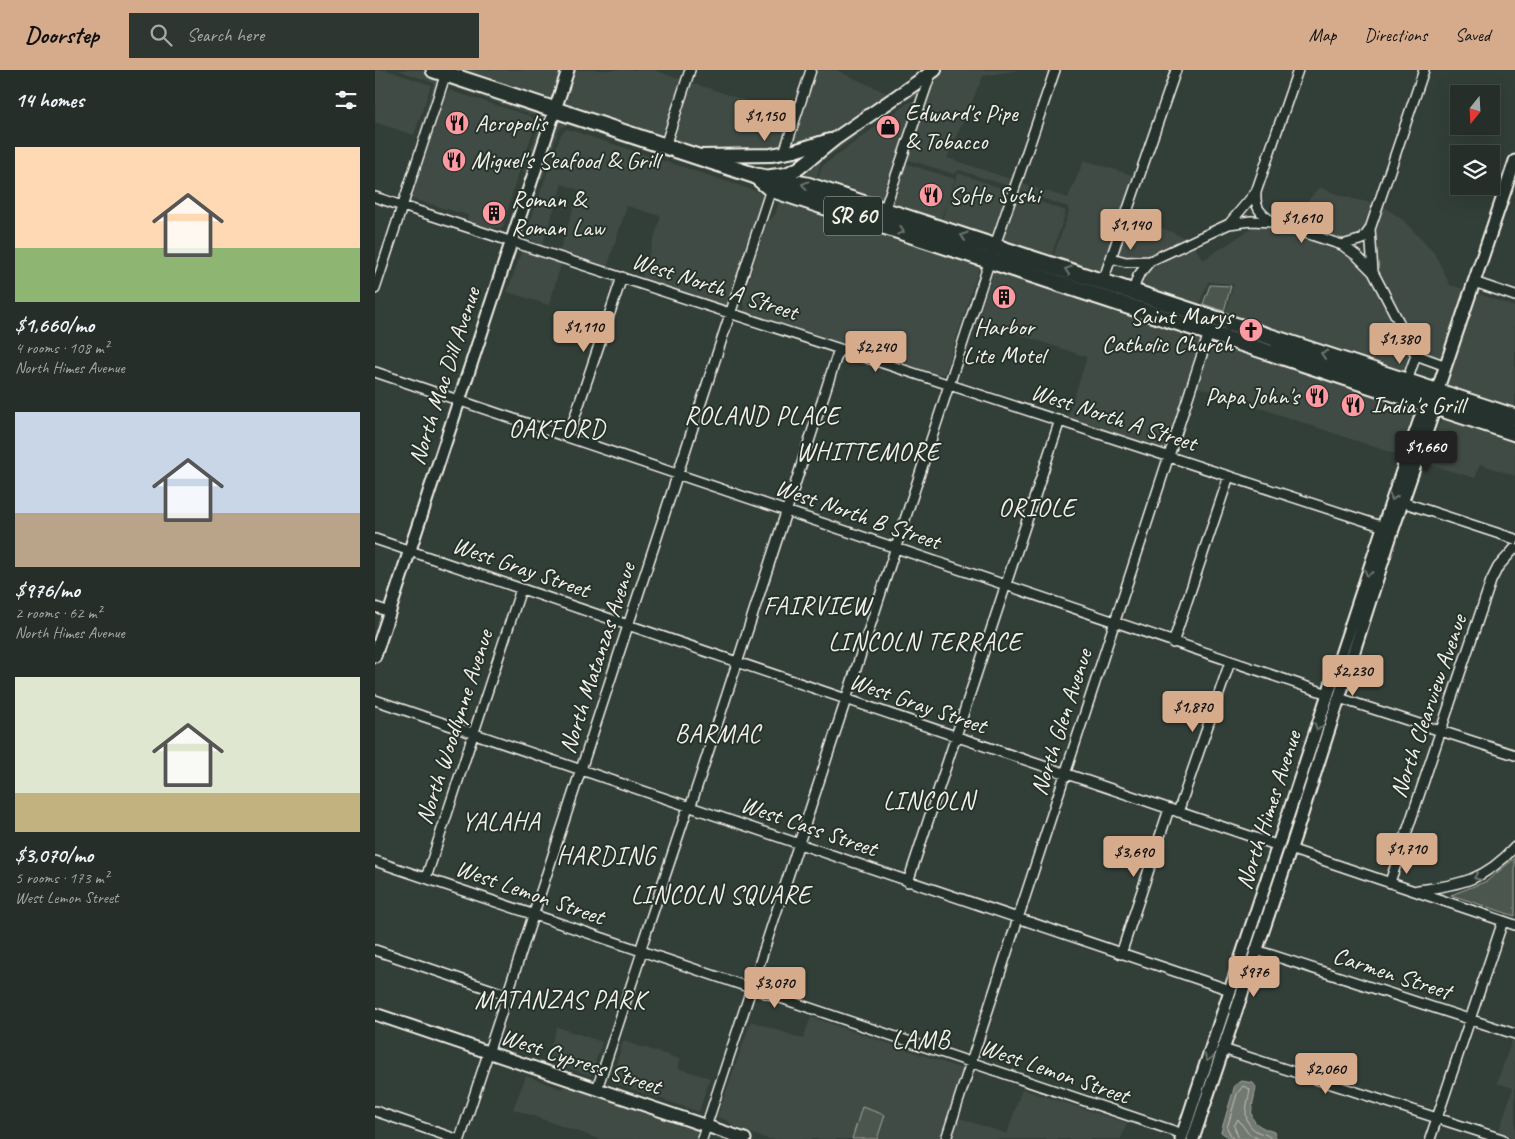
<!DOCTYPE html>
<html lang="en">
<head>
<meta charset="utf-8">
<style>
	body { margin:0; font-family:Caveat,sans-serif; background:#2e3632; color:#f1f3f6; height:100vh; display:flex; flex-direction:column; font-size:19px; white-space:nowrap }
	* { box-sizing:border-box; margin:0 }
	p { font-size:16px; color:#a4a8a8 }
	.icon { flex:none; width:28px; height:28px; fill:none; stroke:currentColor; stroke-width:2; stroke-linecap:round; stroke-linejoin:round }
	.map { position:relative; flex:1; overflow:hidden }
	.details { display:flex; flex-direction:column; background:#262e2a; width:375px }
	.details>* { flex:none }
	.needle { width:32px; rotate:198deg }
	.tools { position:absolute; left:1075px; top:15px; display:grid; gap:10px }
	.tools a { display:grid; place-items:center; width:50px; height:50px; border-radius:0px; background:#262e2a; box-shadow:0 5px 20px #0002,0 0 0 1px #424a47; font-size:25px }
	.price { position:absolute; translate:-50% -42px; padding:0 11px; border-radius:5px; background:#d6ab8b; color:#111; font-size:16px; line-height:32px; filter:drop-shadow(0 1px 2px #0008) }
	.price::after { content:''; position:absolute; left:50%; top:30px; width:15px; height:11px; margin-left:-8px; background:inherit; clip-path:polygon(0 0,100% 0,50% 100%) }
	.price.current { background:#222; color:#fff }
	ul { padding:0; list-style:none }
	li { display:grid; align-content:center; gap:10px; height:265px; padding:0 15px }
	li span { display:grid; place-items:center; height:155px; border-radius:0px; color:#555 }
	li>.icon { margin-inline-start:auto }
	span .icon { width:90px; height:90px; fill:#fffc; stroke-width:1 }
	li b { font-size:21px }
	h2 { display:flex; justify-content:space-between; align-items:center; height:60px; padding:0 15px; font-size:21px }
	header { display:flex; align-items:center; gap:30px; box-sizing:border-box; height:70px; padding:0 25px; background:#d6ab8b; color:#111 }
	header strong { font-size:24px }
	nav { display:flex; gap:28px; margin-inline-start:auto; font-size:18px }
	.search { width:350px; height:45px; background:#2e3632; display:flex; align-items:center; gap:12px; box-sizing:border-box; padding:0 18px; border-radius:0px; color:#a4a8a8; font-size:19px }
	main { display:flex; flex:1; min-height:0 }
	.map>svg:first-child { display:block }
	.built { fill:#404b44; fill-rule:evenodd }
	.green { fill:#4c564f; stroke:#a0a49c }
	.water { fill:#727972; stroke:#a6a9a1 }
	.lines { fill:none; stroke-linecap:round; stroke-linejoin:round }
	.shore { stroke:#c0c1b9; stroke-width:1 }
	.minor-casing { stroke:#f4f1e8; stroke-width:12 }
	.tertiary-casing { stroke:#f4f1e8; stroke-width:15 }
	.secondary-casing { stroke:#f4f1e8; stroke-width:16 }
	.primary-casing { stroke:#f4f1e8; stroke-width:19 }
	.minor { stroke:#26332d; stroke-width:9 }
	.tertiary { stroke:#26332d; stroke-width:11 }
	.secondary { stroke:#26332d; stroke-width:12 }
	.primary { stroke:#26332d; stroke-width:15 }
	.oneway { stroke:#6e766e }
	.labels { text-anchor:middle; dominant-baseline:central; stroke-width:4; stroke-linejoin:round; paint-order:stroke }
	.shield { fill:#26332d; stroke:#b6b8b0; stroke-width:1 }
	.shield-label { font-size:22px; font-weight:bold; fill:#f4f1e8 }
	.poi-label { font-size:24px; fill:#f4f1e8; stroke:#26332d; text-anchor:start }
	.street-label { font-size:24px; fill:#f4f1e8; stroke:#26332d }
	.neighbourhood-label { font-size:25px; letter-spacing:1px; fill:#f4f1e8; stroke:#26332d }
</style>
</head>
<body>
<header>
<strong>Doorstep</strong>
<div class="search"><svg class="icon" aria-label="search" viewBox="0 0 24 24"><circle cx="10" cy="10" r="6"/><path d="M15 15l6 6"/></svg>Search here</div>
<nav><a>Map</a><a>Directions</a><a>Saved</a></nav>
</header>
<main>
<section class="details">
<h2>14 homes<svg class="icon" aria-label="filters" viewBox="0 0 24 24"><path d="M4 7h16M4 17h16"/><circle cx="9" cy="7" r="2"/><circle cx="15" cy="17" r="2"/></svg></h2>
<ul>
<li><span style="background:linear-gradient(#ffd9b3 65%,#8fb573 0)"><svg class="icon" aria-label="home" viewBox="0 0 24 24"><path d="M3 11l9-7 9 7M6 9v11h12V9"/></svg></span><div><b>$1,660/mo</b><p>4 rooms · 108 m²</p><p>North Himes Avenue</p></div></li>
<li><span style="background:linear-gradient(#c9d6e8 65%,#b9a48a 0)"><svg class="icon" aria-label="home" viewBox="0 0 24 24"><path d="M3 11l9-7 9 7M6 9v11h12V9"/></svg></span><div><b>$976/mo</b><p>2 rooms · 62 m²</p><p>North Himes Avenue</p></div></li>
<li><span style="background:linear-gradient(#dfe7d0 75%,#c2b280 0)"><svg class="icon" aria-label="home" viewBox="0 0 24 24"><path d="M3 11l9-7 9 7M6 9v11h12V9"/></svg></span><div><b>$3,070/mo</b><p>5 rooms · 173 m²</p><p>West Lemon Street</p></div></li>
</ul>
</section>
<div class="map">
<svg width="1140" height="1069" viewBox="0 0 1140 1069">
	<rect width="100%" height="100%" fill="#323e38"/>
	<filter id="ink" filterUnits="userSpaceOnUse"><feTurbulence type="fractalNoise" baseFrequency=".02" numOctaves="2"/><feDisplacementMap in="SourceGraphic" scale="10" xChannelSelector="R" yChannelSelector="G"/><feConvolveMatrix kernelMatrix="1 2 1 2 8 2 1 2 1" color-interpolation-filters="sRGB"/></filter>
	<g filter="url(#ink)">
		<path class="built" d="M0,0h11l45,15 -17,50 -39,-13z
			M23,0h22l21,7 -20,57 -2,-1 15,-50z
			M76,0h112l-11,34z
			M197,0h82l29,10 -20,61 -103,-34z
			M440,0h21l55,25 -55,38 -46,15z
			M567,0h77l-36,6 -36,82 66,22 -2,7 -52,-17 -5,4 -48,-15 28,-83z
			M73,9l101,33 -21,62 -5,-2 15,-44 -3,-12 -85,-30 -5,3z
			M315,12l102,34 -11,33 -84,3 -27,-9z
			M548,13l-4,12 -13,5 -85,62 -6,20 -25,-5z
			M74,20l81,26 4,4v9l-20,58 -11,41h-13l-23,-8 1,-5 -60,-17 35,-101z
			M544,29l-21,62 57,18 -15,42 -122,-41 4,-14 86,-63z
			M182,45l194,64 16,12 -2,4 -7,-8 -190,-62 -6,2 -4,5 -15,47 -7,-2z
			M192,59l192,63 5,6 -35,108 -6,1 -82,-28 20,-63 -34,-10 -20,62 -48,-15 20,-63 -17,-6 -20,62 -16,-9 -1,-2 36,-101z
			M709,90l51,16 -35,100 -48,-16 17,-48 -1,-5 -50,-17 2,-7 48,15z
			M583,103l108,38 -15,46 -109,-38z
			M944,117l23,9 33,8 -8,23 -7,8 -18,5 -52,-17z
			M405,129l198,65 1,5 -34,104 -13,3 -189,-63 2,-5 -3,-6 25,-79 8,-8z
			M1008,136l20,14 32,34 15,31 17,5 -23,71 -26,-9 -40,-79 -4,-42z
			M755,144l58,25 -39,18 -22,1 -11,-4z
			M882,155l17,2 64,21 17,11 15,16 41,81 -6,20 -267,-88 4,-10 12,-14 40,-19 9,15zM833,212l26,2 -9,30 -24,-7 -1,-4z
			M147,181l40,10 -13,44 -42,-13z
			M622,200l205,68 -34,108 -10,3 -91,-30 20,-62 -109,-36 15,-48z
			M1099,222l41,15v105l-73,-24z
			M842,273l194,63 2,7 -15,42 -200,-68 -1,-2 10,-33 5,-8z
			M1070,348l70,21v37l-35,-12 -5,14 -48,-14 12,-40z
			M436,947l152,52 -22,70h-173l-33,-11 -7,-7 -11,-4 34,-96 52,18z
			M182,957l45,15 -11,34 -45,-16z
			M1138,967l2,1v101l-17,-5 15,-46 -16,-5z
			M248,971l57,18 -3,9 33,10 -11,34 -88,-30z
			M151,1006l36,13 3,-6 130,45 5,5 -2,6h-99l-86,-30z
			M647,1019l105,34 -6,16h-172l7,-22 51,17z"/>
		<path class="green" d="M835,215l21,1 -7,25 -21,-7z
			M1140,788v58l-64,-21 36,-14z
			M487,1037l23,8 -8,24h-25z"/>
		<path class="water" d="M867,1011l11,2 3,4c-4,26 -13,35 18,45l3,7h-46l-10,-7 14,-47z"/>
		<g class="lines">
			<path class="shore" d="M858,1069l-6,-11 10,-34 6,-8 7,3c-2,16 -11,33 8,43 5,2 10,2 13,7
				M864,1069l-5,-13 4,-7 10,14 11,6"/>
			<g class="minor-casing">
				<path id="minor" d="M1049,0l-54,159 3,43 43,83 30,11
					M290,76l25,-76
					M409,83l27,-83
					M881,122c-1,15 3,21 16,29
					M0,127l1009,330
					M509,141l47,-138
					M854,154l22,-3 21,1 70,23 15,11 16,16
					M967,175l21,-6 7,-10
					M736,188l15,4 24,-1
					M728,211l73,-211
					M1099,212l41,14
					M0,219l72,-219
					M758,221l5,-15 12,-15 79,-37 27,-32 42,-122
					M0,302l953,322
					M1032,311l9,-26
					M193,367l54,-160
					M1027,432l113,37
					M0,469l904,307
					M0,537l15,5
					M798,573l56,-167
					M964,628l176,57
					M0,630l855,290
					M803,742l52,-150
					M915,779l225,76
					M0,791l808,273
					M51,808l95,-289
					M533,812l152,-462
					M1015,812l101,-301 7,-14 17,-19
					M1043,820c42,-5 67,-10 97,-43
					M0,880l132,45
					M881,880l259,84
					M746,884l48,-145
					M848,979l279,90
					M222,1019l44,-134 1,-10 45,-135 5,-8 147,-453
					M0,1041l81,28
					M85,1069l311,-950
					M327,1069l288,-879 65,-190
					M571,1069l264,-809
					M1055,1069l73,-218"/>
			</g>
			<g class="tertiary-casing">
				<path id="tertiary" d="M0,586l193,-586
					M0,944l370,125
					M806,1069l210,-636 31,-90 10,-7
					M818,1069l102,-303 96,-301 41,-119v-10l83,-245"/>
			</g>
			<g class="secondary-casing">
				<path id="secondary" d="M327,86l69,-1 23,-4 36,-11
					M396,106l15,-2 13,-6 36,-29 100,-69"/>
			</g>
			<g class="primary-casing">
				<path id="primary" d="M59,0l322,106 51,9 708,232
					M381,106l15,13 744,244"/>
			</g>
			<use href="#minor" class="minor"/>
			<use href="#tertiary" class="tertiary"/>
			<use href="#secondary" class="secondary"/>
			<use href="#primary" class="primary"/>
		</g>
		<defs><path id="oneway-chevron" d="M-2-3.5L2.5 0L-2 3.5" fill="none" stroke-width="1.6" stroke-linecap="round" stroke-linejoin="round" transform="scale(1.25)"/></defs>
		<g class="oneway">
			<use href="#oneway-chevron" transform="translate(430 115) rotate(-165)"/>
			<use href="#oneway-chevron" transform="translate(526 161) rotate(18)"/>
			<use href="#oneway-chevron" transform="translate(589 166) rotate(-162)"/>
			<use href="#oneway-chevron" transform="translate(693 200) rotate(-162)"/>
			<use href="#oneway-chevron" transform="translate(949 284) rotate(-162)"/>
			<use href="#oneway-chevron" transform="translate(1018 427) rotate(109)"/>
			<use href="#oneway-chevron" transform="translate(993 503) rotate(108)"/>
			<use href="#oneway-chevron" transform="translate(943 657) rotate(108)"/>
			<use href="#oneway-chevron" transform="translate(1102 807) rotate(154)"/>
			<use href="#oneway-chevron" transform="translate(833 988) rotate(108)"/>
		</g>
	</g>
	<defs>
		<g id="restaurant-disc" transform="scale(1.25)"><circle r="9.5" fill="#ff9aa2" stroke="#26332d"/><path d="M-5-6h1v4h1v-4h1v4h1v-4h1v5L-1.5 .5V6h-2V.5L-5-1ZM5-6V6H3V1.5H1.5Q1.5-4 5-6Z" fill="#111"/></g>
		<g id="shop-disc" transform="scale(1.25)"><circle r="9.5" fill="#ff9aa2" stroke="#26332d"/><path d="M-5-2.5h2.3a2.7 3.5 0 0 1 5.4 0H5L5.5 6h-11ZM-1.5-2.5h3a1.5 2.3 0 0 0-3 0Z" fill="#111"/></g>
		<g id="building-disc" transform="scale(1.25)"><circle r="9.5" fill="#ff9aa2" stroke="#26332d"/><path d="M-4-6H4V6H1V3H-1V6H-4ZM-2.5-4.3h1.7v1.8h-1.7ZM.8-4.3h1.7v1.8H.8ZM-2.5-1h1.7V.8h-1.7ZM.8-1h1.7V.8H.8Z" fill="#111"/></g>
		<g id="church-disc" transform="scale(1.25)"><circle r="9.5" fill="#ff9aa2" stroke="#26332d"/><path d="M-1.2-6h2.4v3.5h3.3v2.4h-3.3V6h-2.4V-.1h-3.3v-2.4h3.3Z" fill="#111"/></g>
	</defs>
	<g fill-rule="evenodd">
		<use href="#restaurant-disc" x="82" y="53"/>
		<use href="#shop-disc" x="513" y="57"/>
		<use href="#restaurant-disc" x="79" y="90"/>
		<use href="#restaurant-disc" x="556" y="125"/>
		<use href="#building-disc" x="119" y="143"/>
		<use href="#building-disc" x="629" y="227"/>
		<use href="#church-disc" x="876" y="260"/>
		<use href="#restaurant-disc" x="942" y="326"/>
		<use href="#restaurant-disc" x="978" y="335"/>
	</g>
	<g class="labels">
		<rect class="shield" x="449" y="126.5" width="58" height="39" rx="4"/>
		<g class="shield-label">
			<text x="478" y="146">SR 60</text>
		</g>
		<g class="poi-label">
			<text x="530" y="43">Edward's Pipe<tspan x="530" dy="28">&amp; Tobacco</tspan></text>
			<text x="100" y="53">Acropolis</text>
			<text x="96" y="90">Miguel's Seafood &amp; Grill</text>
			<text x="574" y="125">SoHo Sushi</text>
			<text x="136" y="129">Roman &amp;<tspan x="136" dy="28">Roman Law</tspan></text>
			<text x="858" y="246" text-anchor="end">Saint Marys<tspan x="858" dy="28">Catholic Church</tspan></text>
			<text x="629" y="257" text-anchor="middle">Harbor<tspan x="629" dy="28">Lite Motel</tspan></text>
			<text x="924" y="326" text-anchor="end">Papa John's</text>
			<text x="996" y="335">India's Grill</text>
		</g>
		<g class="street-label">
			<text transform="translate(340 216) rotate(18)">West North A Street</text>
			<text transform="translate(69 306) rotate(-72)">North Mac Dill Avenue</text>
			<text transform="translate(739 347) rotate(18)">West North A Street</text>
			<text transform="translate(483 444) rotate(19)">West North B Street</text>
			<text transform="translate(146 497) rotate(19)">West Gray Street</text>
			<text transform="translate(222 588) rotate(-72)">North Matanzas Avenue</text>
			<text transform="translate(543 633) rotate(19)">West Gray Street</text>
			<text transform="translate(1053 636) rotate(-71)">North Clearview Avenue</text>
			<text transform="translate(686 652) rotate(-72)">North Glen Avenue</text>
			<text transform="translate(79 657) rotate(-72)">North Woodlynne Avenue</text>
			<text transform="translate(893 740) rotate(-72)">North Himes Avenue</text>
			<text transform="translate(434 756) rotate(19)">West Cass Street</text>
			<text transform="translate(155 822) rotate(19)">West Lemon Street</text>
			<text transform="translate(1017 903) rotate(18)">Carmen Street</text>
			<text transform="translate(206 991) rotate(18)">West Cypress Street</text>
			<text transform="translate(680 1001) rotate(19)">West Lemon Street</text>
		</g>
		<g class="neighbourhood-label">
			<text x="387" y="346">ROLAND PLACE</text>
			<text x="182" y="359">OAKFORD</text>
			<text x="493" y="382">WHITTEMORE</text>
			<text x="662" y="438">ORIOLE</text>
			<text x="442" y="536">FAIRVIEW</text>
			<text x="550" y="572">LINCOLN TERRACE</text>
			<text x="343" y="664">BARMAC</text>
			<text x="554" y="731">LINCOLN</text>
			<text x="126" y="752">YALAHA</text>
			<text x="231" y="786">HARDING</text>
			<text x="346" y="825">LINCOLN SQUARE</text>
			<text x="185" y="930">MATANZAS PARK</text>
			<text x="546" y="970">LAMB</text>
		</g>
	</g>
</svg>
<div class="tools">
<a><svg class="needle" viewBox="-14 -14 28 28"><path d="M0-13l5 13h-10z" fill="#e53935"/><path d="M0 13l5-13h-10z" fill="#a4a8a8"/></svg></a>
<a><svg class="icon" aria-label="layers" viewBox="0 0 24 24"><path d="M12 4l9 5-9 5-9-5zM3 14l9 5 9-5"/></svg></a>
</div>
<b class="price" style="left:390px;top:72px">$1,150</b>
<b class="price" style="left:927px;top:174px">$1,610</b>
<b class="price" style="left:756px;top:181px">$1,140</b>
<b class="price" style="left:209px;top:283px">$1,110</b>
<b class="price" style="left:1025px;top:295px">$1,380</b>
<b class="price" style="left:501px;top:303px">$2,240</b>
<b class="price current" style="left:1051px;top:403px">$1,660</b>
<b class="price" style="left:978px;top:627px">$2,230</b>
<b class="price" style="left:818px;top:663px">$1,870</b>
<b class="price" style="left:1032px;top:805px">$1,710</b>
<b class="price" style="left:759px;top:808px">$3,690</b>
<b class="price" style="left:879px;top:928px">$976</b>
<b class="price" style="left:400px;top:939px">$3,070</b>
<b class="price" style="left:951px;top:1025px">$2,060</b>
</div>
</main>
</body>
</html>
